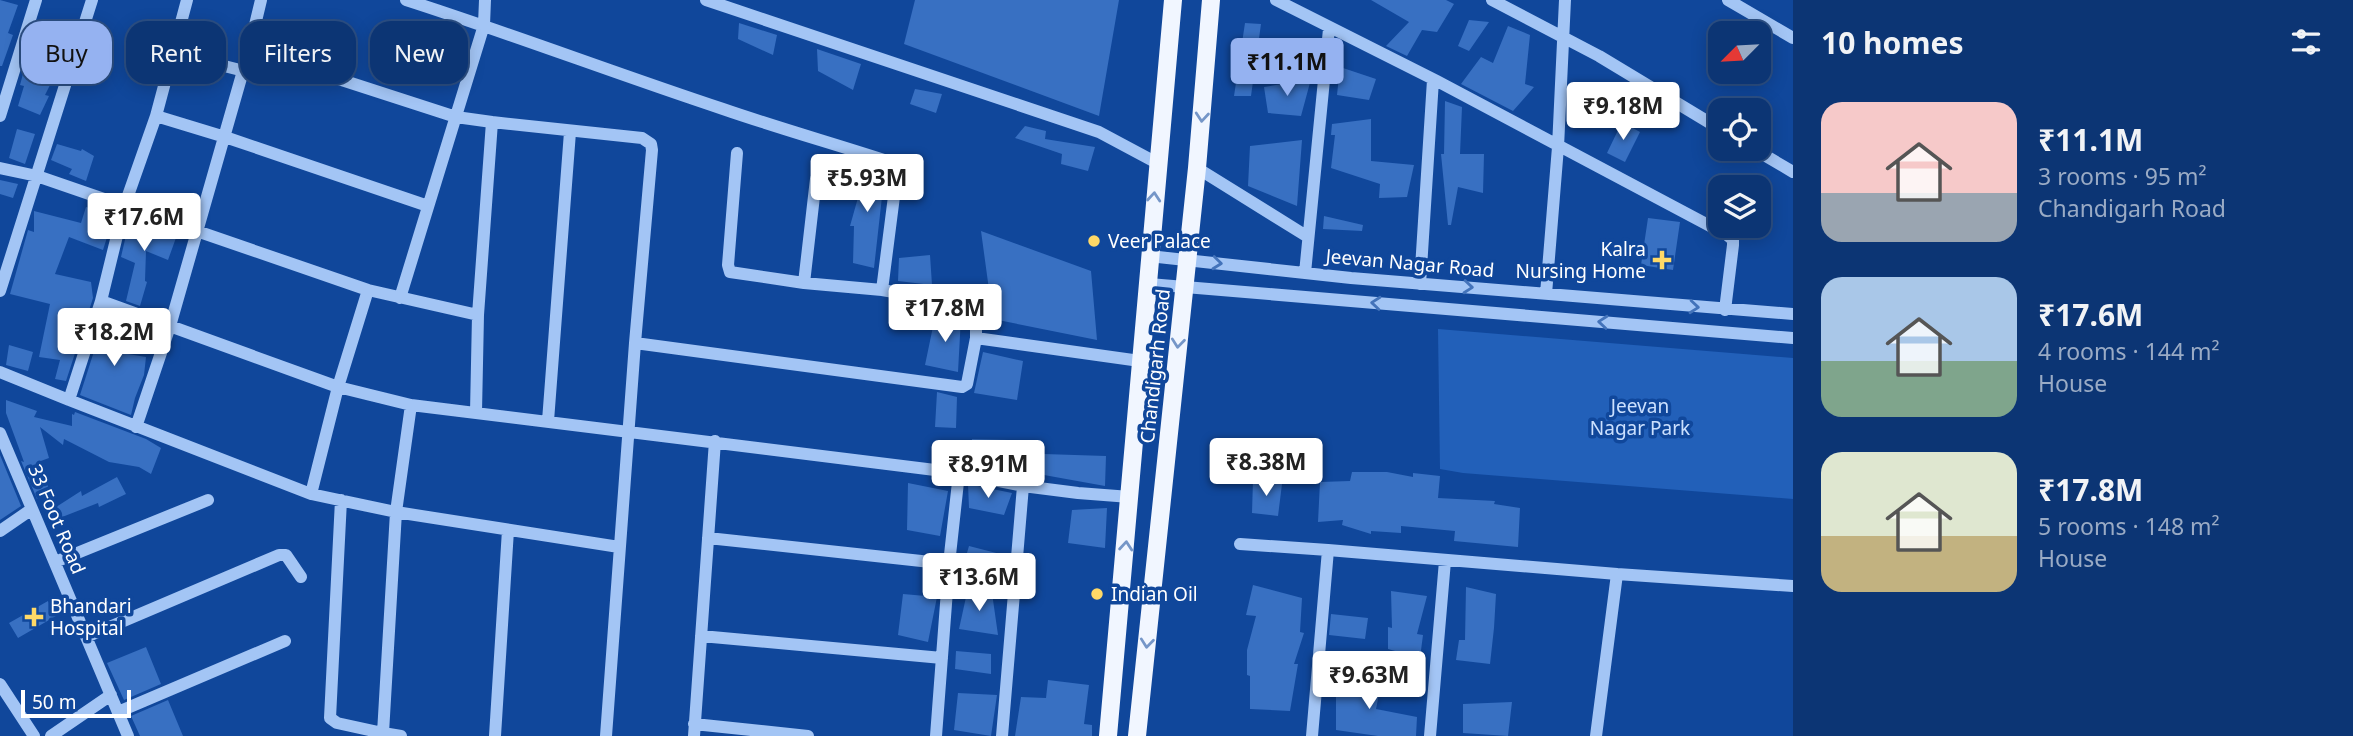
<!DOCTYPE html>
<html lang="en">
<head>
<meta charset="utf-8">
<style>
	body { margin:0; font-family:"Noto Sans",sans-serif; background:#153d79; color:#f1f3f6; height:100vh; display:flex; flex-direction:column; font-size:26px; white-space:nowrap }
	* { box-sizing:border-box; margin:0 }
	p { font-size:23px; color:#9aabc5 }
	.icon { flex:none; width:38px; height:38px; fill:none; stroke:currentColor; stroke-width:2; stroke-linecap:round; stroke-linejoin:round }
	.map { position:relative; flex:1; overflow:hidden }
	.sheet { display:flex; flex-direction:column; background:#0c3574; width:560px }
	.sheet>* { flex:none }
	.guide { position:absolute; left:21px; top:21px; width:665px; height:63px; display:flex; gap:14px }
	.needle { width:46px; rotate:246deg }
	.tools { position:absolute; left:1708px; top:21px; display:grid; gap:14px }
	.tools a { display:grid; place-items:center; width:63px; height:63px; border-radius:14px; background:#0c3574; box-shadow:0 4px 18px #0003,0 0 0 2px #2c5086; font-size:35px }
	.scale { position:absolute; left:21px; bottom:18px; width:110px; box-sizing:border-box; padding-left:7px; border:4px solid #fff; border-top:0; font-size:19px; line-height:24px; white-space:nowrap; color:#fff; -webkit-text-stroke:5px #10479b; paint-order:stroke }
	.price { position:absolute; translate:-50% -60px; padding:0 16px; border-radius:7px; background:#fff; color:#222; font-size:23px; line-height:46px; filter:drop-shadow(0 2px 4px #0008) }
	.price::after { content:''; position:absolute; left:50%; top:42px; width:21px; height:16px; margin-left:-10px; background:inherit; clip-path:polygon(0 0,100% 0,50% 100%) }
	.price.active { background:#95b2f1; color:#111 }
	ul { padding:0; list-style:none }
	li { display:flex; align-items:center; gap:21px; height:175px; padding:0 28px }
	li span { display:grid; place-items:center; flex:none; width:196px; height:140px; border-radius:21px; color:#555 }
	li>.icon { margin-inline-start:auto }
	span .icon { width:84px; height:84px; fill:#fffc; stroke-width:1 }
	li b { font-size:30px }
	h2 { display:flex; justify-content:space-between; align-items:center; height:84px; padding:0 28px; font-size:30px }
	.pill { padding:0 24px; border-radius:21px; background:#0c3574; box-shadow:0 4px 18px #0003,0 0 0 2px #2c5086; font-size:24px; line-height:63px }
	.pill.active { background:#95b2f1; color:#111 }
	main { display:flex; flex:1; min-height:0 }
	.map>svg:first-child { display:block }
	.green { fill:#2260b9 }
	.building { fill:#3870c2 }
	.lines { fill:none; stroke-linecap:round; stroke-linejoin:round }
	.minor { stroke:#a3c5f5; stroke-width:12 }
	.major { stroke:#f1f6ff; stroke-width:18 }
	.oneway { stroke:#7596c8 }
	.oneway2 { stroke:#4373ba }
	.poi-dot { fill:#ffd967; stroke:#10479b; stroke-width:2.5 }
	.labels { text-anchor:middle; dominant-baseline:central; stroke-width:7; stroke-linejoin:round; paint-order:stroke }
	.poi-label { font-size:19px; fill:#fff; stroke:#10479b; text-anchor:start }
	.street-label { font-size:19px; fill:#fff; stroke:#10479b }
	.park-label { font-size:19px; fill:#cbe0fe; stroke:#10479b }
</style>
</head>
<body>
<main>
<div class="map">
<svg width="1793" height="736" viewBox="0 0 1793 736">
	<rect width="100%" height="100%" fill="#10479b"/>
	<path class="green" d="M1438,329l355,29v141l-330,-26 -23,-4z"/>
	<path class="building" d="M0,0l18,5 -10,28 5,2 -11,31h-2z
		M915,0h204l-20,116 -195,-72z
		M1371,0h75l8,4 -17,28 -15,-2 -15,26 -21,-10 23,-24z
		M1469,20l20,2 -20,29 -11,-5z
		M44,23l24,7 -8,18 -8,28 2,1 -9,18 4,1 -9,19 -22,-9 6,-20 -4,-1 4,-15 7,1 2,-15z
		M739,23l38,12 -4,20 -35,-16z
		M1245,23l16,1 -10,72h-17z
		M1508,26l22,9 -5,49 9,3 -21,24 -52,-27 20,-27 12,6z
		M817,49l44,15 -8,26 -35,-19z
		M1340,67l36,12 -7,21 -32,-5z
		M1311,79l-10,37 -33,-3 -4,-26z
		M915,89l27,5 -6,19 -26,-9z
		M1445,101l17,6 -2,47h24l-1,39 -25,-6 -7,38h-3l-7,-71h3z
		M1371,119v42l43,4 -7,32 -28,1 1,-14 -49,-16 4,-33h-4l1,-11z
		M1622,122l18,10 -15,30 -18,-9z
		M1025,126l21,5 -1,8 50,8 -7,24 -27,-7 1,-10 -47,-16z
		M17,129l18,5 -10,30 -16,-6z
		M1302,140l-5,66 -49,-20 2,-40z
		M57,144l24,7 1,-2 12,7 -8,25 -17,-7 3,-5 -21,-9z
		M859,164l26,6 -11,98 -21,-5 1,-37h-4l11,-39 -12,-4z
		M0,180l18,4 -5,14 -13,-4z
		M86,207l19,5 4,19 -6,19 -34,-13 -14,37 36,8 2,16 -27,83 -11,-2 5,-19 -21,-3 11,-53 -40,-10 18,-64 6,2v-21l47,12z
		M1324,216l39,9 -1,6 -39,-2z
		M130,218l47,17 -9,25 -22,-9 -1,30 2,1 -7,24 -14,-5 9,-38 -14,-6z
		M1648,218l32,4 -7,48 -32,-5z
		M981,231l110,40 6,69 -104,-21z
		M930,255l2,30 -34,-4 1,-23z
		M106,314l27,8 -11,31 24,4 -2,18 -9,23 -4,17 -51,-20z
		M935,317h26l-3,55 -33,-7z
		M9,345l24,7 -5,19 -22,-6z
		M983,352l40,9 -6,39 -43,-7z
		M937,392l20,5 -1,31 -21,-1z
		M6,400l31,11 -3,6 38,9v-12l2,1 1,-3 71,27 15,9 -10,26 -12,-7 -30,-5 -45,-23 -1,6 -23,-18 9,31 -11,4 13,32 -14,5 -16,-38 3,1 -18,-49z
		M972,439l37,1 -2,34 -37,-8z
		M1044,454l62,2 -1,30 -61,-11z
		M0,455l21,51 -21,14z
		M1352,472h35l26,5v-4l27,3 -2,22 57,3 -1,3 26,4 -2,39 -64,-6 1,-10 -54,-5v7l-30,-2v3l-29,-9 1,-5 -25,2 2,-40 30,-1z
		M117,477l9,17 -27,13 -1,-4 -41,16 -4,-10 28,-18 1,5z
		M1253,480l29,4 -4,32 -26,-3z
		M908,483l40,8 -8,45 -33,-6z
		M968,484l44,9 -8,22 -35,-7z
		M1107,508l-2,40 -37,-5 4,-33z
		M969,546l35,9 -2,19 -38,-11z
		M1253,585l49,13 -2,34 4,1 -10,31h4l-8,47 -40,-2v-33l-3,-1v-25l9,-34 -10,-1z
		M1466,587l30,7 -2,34 -4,36 -34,-4 3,-20h6z
		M968,588l24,5 6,42 -39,-6z
		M1391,591l36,5 -10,38 6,1 -3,23 -32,-9v-22l4,1z
		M903,594l34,3 -9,45 -30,-7z
		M48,601l8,15 -38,22 -9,-15z
		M1331,614l37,4 -3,21 -36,-4z
		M146,647l15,37 -37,16 -17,-37z
		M956,651l35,3v20l-36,-5z
		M1382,679l-6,30 41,8 -1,19h-38l-42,-6v-49z
		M1048,680l41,5 -5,39 8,1v11h-77l6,-39 25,1z
		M958,693l39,2 -6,41 -37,-6z
		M168,700l15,36h-43l-9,-20z
		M1512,702l-4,34 -45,-3v-29z"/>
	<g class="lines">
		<path class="minor" d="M187,0l-31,116 -32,91 -23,94 237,86 73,18 548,68 64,13 55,7 52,4
			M406,0c106,34 211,74 317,109 55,19 112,35 167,53l6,6 1,5 -15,117 89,15 5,7v26
			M706,0l393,132 58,31
			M1276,0l161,81 290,154 6,5v5l-8,65
			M1492,0l107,56 121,73
			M1728,0l65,38
			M249,50l12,-50
			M173,53l71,18
			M0,116l36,-116
			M156,116l69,21 203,69
			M1754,149l39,23
			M737,153l-9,112 2,7 74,11 78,7
			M0,168l37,8 331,114 110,25
			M1197,168l111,69
			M1149,256l202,22 442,36
			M1305,273l24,-244
			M804,283l12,-104
			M1149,284l644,54
			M1420,284l13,-204
			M0,291l92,-291
			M1546,294l12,-147 7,-147
			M400,298l84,-273 1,-25
			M101,301l-32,99 242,94 85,18 223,35
			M635,343l327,44 5,-3 9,-46 164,23
			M0,372l69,28
			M476,412l2,-97 14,-193 150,16 9,6 1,6 -17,193 -29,393
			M548,421l22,-289
			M136,427l34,-101 79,-276 207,67 36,5
			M0,433l128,303
			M311,494l27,-107 30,-97
			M341,500l-11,218 7,5 46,10
			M0,531l32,-22
			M708,538l241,26
			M1240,544l88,6 -16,186
			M1328,550l289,24
			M55,562l153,-62
			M701,636l241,22
			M86,637l193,-82h7l15,22
			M0,684l34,52
			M118,712l167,-71
			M694,724l114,12
			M51,736l60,-41
			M401,736l-18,-3 13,-221 15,-107
			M495,736l13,-206
			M694,736l21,-295
			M936,736l13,-172 10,-91
			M1002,736l21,-250
			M1430,736l15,-175
			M1596,736l21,-162 176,12"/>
		<path class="major" d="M1108,736l65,-736
			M1137,736l60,-568 14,-168"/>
	</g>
	<defs><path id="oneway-chevron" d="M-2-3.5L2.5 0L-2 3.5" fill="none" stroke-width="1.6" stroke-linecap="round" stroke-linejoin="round" transform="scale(1.75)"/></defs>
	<g class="oneway">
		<use href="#oneway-chevron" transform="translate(1202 117) rotate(95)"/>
		<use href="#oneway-chevron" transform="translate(1154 197) rotate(-85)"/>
		<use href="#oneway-chevron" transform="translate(1178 343) rotate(96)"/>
		<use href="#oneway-chevron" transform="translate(1126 546) rotate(-85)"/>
		<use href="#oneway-chevron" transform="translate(1147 643) rotate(96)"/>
	</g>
	<g class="oneway2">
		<use href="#oneway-chevron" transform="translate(1217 263) rotate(6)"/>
		<use href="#oneway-chevron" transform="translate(1468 287) rotate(5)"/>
		<use href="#oneway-chevron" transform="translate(1376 303) rotate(-175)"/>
		<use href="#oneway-chevron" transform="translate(1694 307) rotate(5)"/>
		<use href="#oneway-chevron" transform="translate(1603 322) rotate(-175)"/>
	</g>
	<g class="poi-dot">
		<circle cx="1094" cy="241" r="7"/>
		<path d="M1658.5 249.5h7v7h7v7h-7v7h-7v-7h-7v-7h7z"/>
		<circle cx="1097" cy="594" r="7"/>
		<path d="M30.5 606.5h7v7h7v7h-7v7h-7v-7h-7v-7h7z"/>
	</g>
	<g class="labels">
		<g class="poi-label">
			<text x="1108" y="241">Veer Palace</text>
			<text x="1646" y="249" text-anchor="end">Kalra<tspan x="1646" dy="22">Nursing Home</tspan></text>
			<text x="1111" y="594">Indian Oil</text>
			<text x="50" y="606">Bhandari<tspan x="50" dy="22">Hospital</tspan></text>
		</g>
		<g class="street-label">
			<text transform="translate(1410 263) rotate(5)">Jeevan Nagar Road</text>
			<text transform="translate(1155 366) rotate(-84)">Chandigarh Road</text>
			<text transform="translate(57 519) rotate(67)">33 Foot Road</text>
		</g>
		<g class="park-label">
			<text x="1640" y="406">Jeevan<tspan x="1640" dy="22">Nagar Park</tspan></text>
		</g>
	</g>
</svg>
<div class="tools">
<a><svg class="needle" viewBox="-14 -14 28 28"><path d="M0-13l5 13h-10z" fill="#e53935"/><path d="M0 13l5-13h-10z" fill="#9aabc5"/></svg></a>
<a><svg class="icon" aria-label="locate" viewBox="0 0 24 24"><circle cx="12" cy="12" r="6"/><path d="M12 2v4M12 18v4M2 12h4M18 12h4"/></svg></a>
<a><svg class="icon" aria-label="layers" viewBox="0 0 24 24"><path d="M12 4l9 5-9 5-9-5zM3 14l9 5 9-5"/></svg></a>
</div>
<div class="scale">50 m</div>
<b class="price active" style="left:1287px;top:98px">₹11.1M</b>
<b class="price" style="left:1623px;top:142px">₹9.18M</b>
<b class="price" style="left:867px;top:214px">₹5.93M</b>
<b class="price" style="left:144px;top:253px">₹17.6M</b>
<b class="price" style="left:945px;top:344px">₹17.8M</b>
<b class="price" style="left:114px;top:368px">₹18.2M</b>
<b class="price" style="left:1266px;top:498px">₹8.38M</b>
<b class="price" style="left:988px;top:500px">₹8.91M</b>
<b class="price" style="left:979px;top:613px">₹13.6M</b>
<b class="price" style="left:1369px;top:711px">₹9.63M</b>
<div class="guide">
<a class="pill active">Buy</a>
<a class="pill">Rent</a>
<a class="pill">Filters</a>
<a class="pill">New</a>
</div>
</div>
<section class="sheet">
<h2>10 homes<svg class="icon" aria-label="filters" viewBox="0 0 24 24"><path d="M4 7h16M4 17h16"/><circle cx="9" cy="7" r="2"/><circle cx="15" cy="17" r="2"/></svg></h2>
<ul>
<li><span style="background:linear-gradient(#f6c9c9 65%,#9aa5b1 0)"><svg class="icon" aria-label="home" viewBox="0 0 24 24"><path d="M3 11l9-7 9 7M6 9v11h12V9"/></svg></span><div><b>₹11.1M</b><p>3 rooms · 95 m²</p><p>Chandigarh Road</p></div></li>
<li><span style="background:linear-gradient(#a9c7e8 60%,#7fa58c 0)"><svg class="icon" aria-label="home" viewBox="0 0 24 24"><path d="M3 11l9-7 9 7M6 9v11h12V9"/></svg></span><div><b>₹17.6M</b><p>4 rooms · 144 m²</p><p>House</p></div></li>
<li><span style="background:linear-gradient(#dfe7d0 60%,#c2b280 0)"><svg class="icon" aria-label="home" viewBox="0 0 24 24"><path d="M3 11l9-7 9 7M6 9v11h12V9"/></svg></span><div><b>₹17.8M</b><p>5 rooms · 148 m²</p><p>House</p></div></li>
</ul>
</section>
</main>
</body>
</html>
